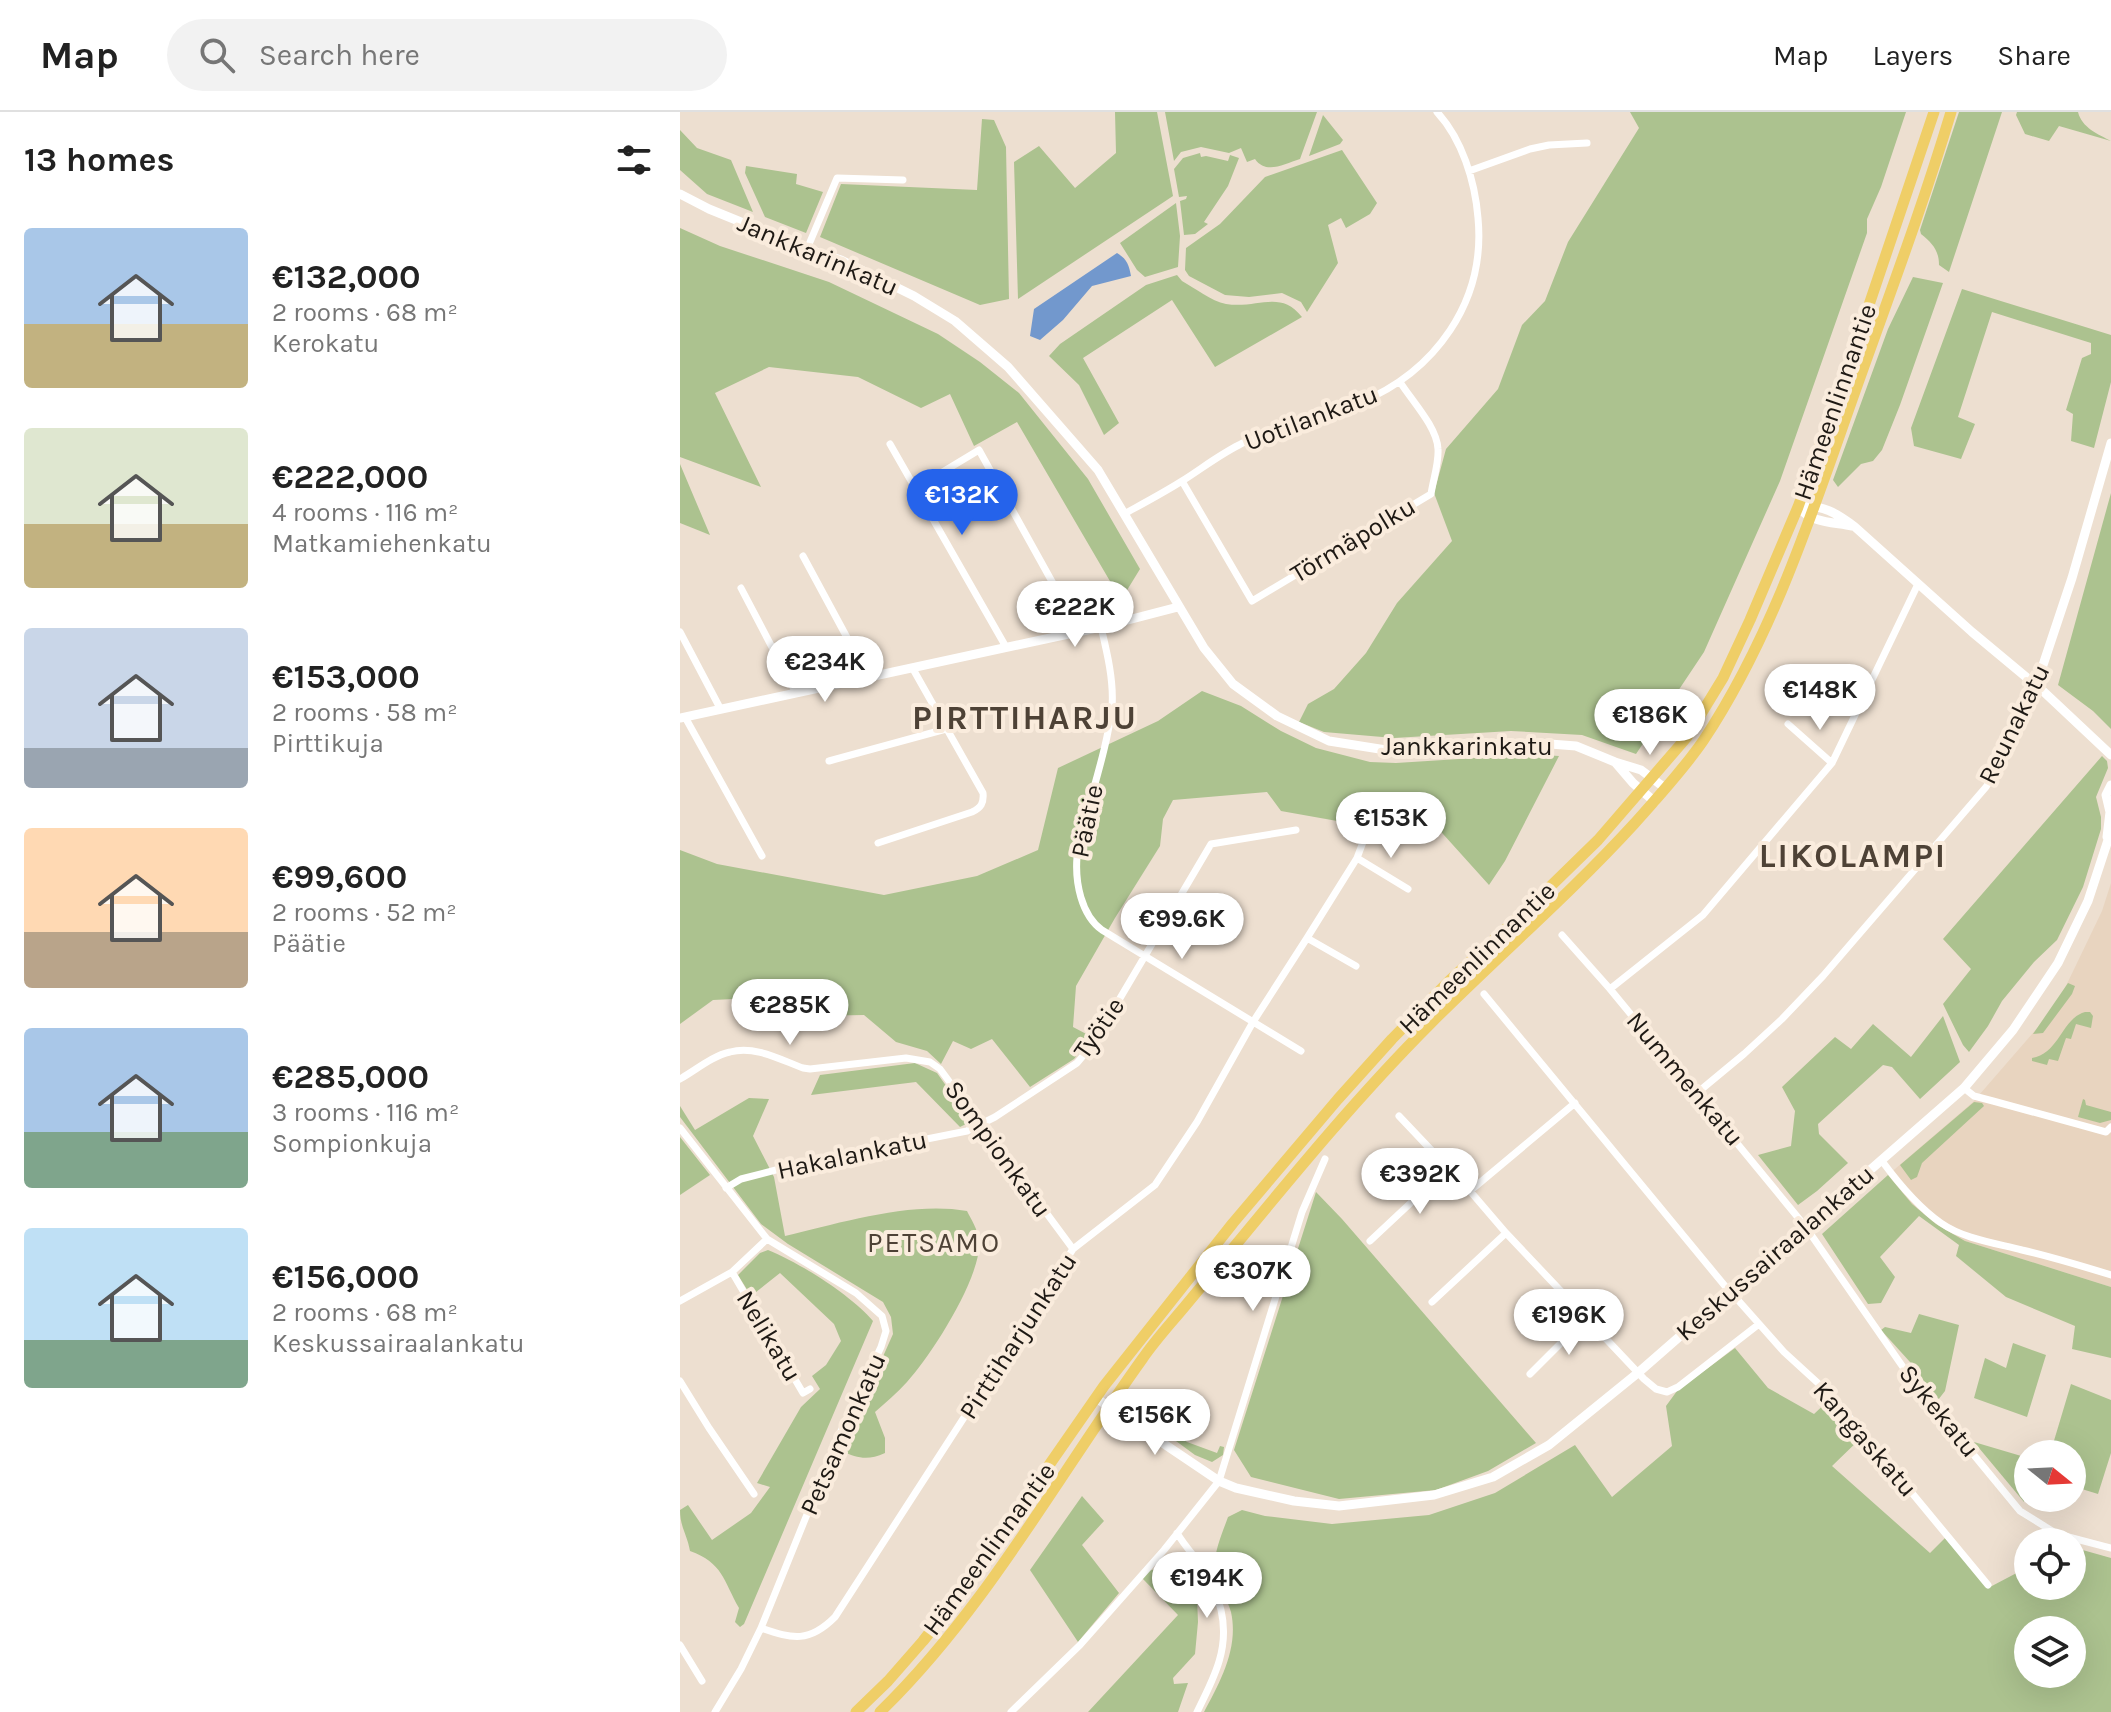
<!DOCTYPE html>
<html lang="en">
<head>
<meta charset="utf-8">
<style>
	body { margin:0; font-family:Karla,sans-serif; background:#f2f2f2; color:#222; height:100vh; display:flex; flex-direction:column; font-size:30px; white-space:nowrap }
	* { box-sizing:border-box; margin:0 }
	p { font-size:26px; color:#767676 }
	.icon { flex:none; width:44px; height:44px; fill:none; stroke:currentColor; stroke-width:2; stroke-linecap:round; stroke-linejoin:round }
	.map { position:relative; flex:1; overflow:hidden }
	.drawer { display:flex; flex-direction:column; background:#fff; width:680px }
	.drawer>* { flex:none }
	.needle { width:52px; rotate:108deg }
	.fabs { position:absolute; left:1334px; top:1328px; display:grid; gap:16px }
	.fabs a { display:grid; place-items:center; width:72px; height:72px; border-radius:50%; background:#fff; box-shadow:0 8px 32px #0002; font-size:40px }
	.price { position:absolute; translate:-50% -68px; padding:0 18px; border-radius:28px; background:#fff; color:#222; font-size:26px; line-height:52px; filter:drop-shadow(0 2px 4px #0008) }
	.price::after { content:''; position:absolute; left:50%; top:48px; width:24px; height:18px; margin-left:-12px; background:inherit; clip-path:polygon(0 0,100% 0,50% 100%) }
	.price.current { background:#2563eb; color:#fff }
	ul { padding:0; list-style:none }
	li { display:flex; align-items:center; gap:24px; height:200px; padding:0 24px }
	li span { display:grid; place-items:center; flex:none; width:224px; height:160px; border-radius:8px; color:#555 }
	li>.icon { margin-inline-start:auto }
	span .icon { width:96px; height:96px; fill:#fffc; stroke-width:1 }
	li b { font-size:34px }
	h2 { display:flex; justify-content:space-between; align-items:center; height:96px; padding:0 24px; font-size:34px }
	header { display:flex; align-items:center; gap:48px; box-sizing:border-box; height:112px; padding:0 40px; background:#fff; border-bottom:2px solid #e0e0e0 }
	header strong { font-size:38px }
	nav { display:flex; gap:44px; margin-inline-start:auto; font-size:28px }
	.search { width:560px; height:72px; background:#f2f2f2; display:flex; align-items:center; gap:20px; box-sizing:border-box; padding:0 28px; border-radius:44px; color:#767676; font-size:30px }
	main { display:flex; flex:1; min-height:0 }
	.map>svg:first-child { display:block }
	.built { fill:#e8d4bf }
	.green { fill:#acc28f; fill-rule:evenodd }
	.water { fill:#7298cd }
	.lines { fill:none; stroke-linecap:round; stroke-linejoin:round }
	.minor { stroke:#fff; stroke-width:7 }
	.tertiary { stroke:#fff; stroke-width:9 }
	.primary { stroke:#efce67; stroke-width:11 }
	.labels { text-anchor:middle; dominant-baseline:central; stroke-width:8; stroke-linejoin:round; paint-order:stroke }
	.street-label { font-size:26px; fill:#1e1914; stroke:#faecdd }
	.neighbourhood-label { font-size:28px; letter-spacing:2px; fill:#4e4236; stroke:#faecdd }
	.district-label { font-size:34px; font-weight:bold; letter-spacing:2px; fill:#4e4236; stroke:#faecdd }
</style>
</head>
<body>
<header>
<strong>Map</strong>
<div class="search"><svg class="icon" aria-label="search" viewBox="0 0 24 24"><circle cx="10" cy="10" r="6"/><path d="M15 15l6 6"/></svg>Search here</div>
<nav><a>Map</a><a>Layers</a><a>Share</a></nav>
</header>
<main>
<section class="drawer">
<h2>13 homes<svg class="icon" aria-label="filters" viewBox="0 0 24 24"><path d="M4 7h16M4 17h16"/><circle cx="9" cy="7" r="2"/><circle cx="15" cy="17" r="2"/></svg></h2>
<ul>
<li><span style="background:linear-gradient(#a9c7e8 60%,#c2b280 0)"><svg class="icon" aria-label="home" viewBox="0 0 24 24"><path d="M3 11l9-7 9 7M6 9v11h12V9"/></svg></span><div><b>€132,000</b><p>2 rooms · 68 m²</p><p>Kerokatu</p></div></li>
<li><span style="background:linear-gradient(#dfe7d0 60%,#c2b280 0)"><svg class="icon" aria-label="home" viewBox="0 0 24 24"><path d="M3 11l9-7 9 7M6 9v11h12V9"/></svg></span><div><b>€222,000</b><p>4 rooms · 116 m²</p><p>Matkamiehenkatu</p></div></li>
<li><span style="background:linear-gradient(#c9d6e8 75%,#9aa5b1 0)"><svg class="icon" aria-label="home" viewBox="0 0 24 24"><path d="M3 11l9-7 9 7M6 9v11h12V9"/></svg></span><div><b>€153,000</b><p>2 rooms · 58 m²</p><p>Pirttikuja</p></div></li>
<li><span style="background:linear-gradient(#ffd9b3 65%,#b9a48a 0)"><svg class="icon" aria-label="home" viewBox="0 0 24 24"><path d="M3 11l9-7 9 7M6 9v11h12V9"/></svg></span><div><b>€99,600</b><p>2 rooms · 52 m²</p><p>Päätie</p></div></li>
<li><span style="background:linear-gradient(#a9c7e8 65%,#7fa58c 0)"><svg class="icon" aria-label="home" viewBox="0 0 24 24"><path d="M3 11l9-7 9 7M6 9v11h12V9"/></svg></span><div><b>€285,000</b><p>3 rooms · 116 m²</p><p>Sompionkuja</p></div></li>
<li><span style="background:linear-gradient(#bfe0f5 70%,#7fa58c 0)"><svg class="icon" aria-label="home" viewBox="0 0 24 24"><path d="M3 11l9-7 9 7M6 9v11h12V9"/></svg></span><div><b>€156,000</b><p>2 rooms · 68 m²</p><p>Keskussairaalankatu</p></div></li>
</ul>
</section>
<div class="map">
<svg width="1431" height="1600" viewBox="0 0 1431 1600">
	<rect width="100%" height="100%" fill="#eddfd0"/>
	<path class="built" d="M1431,771v404l-146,-46 -29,-17 -25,-20 -23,-29 85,-73 72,-83 19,-29 38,-79z"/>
	<path class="green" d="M435,0h42l16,84 -155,103 -4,-137 25,-16 36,42 41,-35z
		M485,0h152l-17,47c-16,5 -34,16 -45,0l-8,3 -6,-14 -12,5 -28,-6 -20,5 -7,9z
		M950,0h276l-25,75 -14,32v14l-87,248 -76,171 -68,102 -54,-19 -71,-4 -117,7 -70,-6 -25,-10 9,-18 26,-15 32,-36 31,-50 55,-62 -18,-48 12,-44 52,-60 24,-64 23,-24 23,-59 71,-114z
		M1279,0h43l-53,160 -10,-7c0,-15 -7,-22 -18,-31l-1,-4z
		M1337,0h61c4,16 20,22 33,29l-52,-15 -10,15 -24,-7 -9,-19z
		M643,3l20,25 -3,4 -31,12z
		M302,7l12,1 12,27 3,152 -29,6 -160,-68 21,-53 136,6z
		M0,18l17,18 34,12 22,52 -46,-18 -27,-24z
		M662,38l35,53 -7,11 -24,14 -5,-10 -13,7 10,38 -31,49 -6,-10 -19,-9 -33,4 -24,-2 -36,-19 -4,-6 1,-22 34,-24 45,-47z
		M520,41l1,4 5,-1 22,5 2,-6 9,3 -11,28 -24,36 4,2 -13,10 -11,1 -4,-34 6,-2 1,-3 -8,1 -5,-28 9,-11z
		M66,54l51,8 -1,10 27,8 -17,41 -41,-16 -20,-44z
		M496,91l4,33 -2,31 -33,10 -8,-7 -17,-27z
		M0,116l40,18 109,36 109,52 42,28 39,31 69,86 52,90 -19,31 -104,-178 -43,24 -24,-52 -29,14 -63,-31 -89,-10 -54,26 46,94 -81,-30z
		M497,163l5,6c13,7 29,20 44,23 32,5 54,-15 76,13l-87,50 -43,-67 -89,58 36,65 -15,12 -25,-50 -30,-29 11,-12 86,-59z
		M1233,165l30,6 -43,122 -18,45 -9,11 -12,3 -23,23 -5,-7 55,-151z
		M1282,177l149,46v47l-17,66 -23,-7 2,-27 -7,-4 16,-52 9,-4v-11l-99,-31 -34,105 17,7 -14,35 -47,-13 -3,-18z
		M0,352l30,71 -30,-12z
		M1431,381v236l-18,-18 -35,-26z
		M522,579l39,15 40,25 35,17 54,14 26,1 79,-5 31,-5 53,3 -54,105 -16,24 -64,-71 -23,5 -30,20 -18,-15 -73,-13 -14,-19 -94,8 -10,19 -3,27 -45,72 -39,68 -3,41 19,10 -18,22 -44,28 -38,-48 -21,10 -18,-8 -12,23 -14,-13 -31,-9 -32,-27 -54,1 -37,-19 -60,3 -33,24v-174l37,14 167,31 93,-19 61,-26 20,-82 100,-47z
		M1422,644l5,5 1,7 -12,29 5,20v12l-18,58 -26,53 -23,22 -32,39 -14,25 -19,26 -6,-7 -20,-41 28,-35 -28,-30z
		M1388,871l7,3 -3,8 -29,39 -10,1z
		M1405,900h5l3,4 -2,12 -15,-4 -5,15 -5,-1 -8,23 -9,-2 -2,6 -15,-4v-3c28,-5 29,-39 53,-46z
		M1263,904l17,46 -40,37 -28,-32 -9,-2 -65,59 1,10 29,29 -31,28 -19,14 -40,-50 33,-9 4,-35 -13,-24 53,-50 16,12 22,-25 38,33z
		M235,951l22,10 32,45 -1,5 -8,4 -44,-45 -105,13 9,-20z
		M69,986l20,1 -16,37 21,41 11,59c55,-13 126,-35 182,-25 4,8 11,19 12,29 4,35 -48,116 -72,142 -10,11 -21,20 -32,30l10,26v15c-18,8 -27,5 -44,-2l52,-117 -2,-17 -8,-15 -95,-58 -27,-20 -81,-107v-11l15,24z
		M1403,987l2,1 1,5 25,7v8l-11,3 -22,-6z
		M1294,990l8,1 2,3 -62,57 -5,14 -6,3 -11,-15z
		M0,1025l30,38 -30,20z
		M1208,1063l24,29 24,20 29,17 146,46v71l-39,-9 3,-23 -69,-29 -50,-41 3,-11 -40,-29 -39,41 15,20 -14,26 -13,1 -46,-70z
		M636,1080l26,27 194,224 -48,28 -52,19 -97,9 -88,-22 -17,-27z
		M88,1138c32,13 83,45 105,71l-129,303 -4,3 -5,-5 4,-14c-16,-28 -16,-45 -49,-57 -3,-17 -10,-24 -10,-41l8,-5 24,35 39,-27 19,-26 -13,-4 44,-76 19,-18 -8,-13 14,-11 15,-24 -7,-17 -54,-51 -29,23 -13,-21 22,-22z
		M1239,1202l40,11 -14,66 -7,9 -28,-38 -29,-32 4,-3 26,6z
		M1333,1231l33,12 -19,62 -53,-19 11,-40 21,10z
		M1055,1236l33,40 46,26 16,-15 32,38 -30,29 98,87 15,-15 45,49 38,-20v19h44v-39l39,11v154h-907c16,-30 35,-64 27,-100 -4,-14 -13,-27 -16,-41 -2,-18 7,-37 13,-54l14,-7 23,6 67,8 97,-9 66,-22 80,-48 37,52 60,-51 -6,-40 11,-15zM1348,1518h44v44h-44z
		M1391,1272l40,16v53l-13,41 -26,-8v-32h-22z
		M485,1314l22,16 30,11 3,-7 4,1 -1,8 -11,7 -17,-7 -34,-25z
		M1294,1330l54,16v33l-4,11z
		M402,1384l22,25 -22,24 37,48 -41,49 -48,-72z
		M494,1452h4l19,34 1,24 -3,32 -22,24 1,6 14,-1 -10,29h-90l90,-97 -36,-37 6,-7z"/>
	<path class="water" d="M437,141c10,6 12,12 14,23l-39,10 -29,34 -23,20 -10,-4 4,-27z"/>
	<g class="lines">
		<path class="minor" d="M789,59l61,-22 19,-4 38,-2
			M127,137l30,-71 66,2
			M210,332l116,203
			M502,369l70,120 179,-107c2,-14 8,-31 7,-45 -1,-22 -26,-48 -38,-67
			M236,376l63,-38 101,182
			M444,402c20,-11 39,-21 58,-33 19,-12 37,-26 57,-36 8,-5 19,-7 28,-10 31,-10 62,-19 92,-32 76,-31 127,-101 119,-185 -3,-37 -16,-79 -41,-106
			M123,444l61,113 2,9
			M61,476l55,105
			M421,515c6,25 13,54 11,80 -4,34 -15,69 -24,102 -4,16 -10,32 -11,48 -2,25 4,58 25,73l199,121
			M0,520l40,76
			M5,605l77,139
			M1108,612l44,39
			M149,649l117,-32
			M198,731l94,-31c9,-4 12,-9 11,-19l-70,-124
			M677,746l51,31
			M882,823l48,54 195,237 107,154 108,131 37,23 54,14
			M627,826l49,28
			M930,877l93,-74 129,-152 86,-179
			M804,882l241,292
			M0,967c16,-9 32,-23 50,-27 25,-7 51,8 73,16l7,1 96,-11 24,4 10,7 133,180
			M1284,976l10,8 19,5 113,31 5,-5
			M1017,981l47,-39 38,-35 41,-43 163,-189 15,-24 35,-77
			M719,1004l71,75 36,42 138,146 12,10 11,3 11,-5 81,-63
			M0,1016l87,111 89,54 26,23 4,15 -5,16 -41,86 -79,195 -20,41 -26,43
			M1202,1049c17,23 36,46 59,62 23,16 54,20 81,27 30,7 60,16 89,25
			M46,1076l15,-9 50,-13 176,-35 28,-14 82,-54 16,-19 118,-200 85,-14
			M790,1079l105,-88
			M690,1129l78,-73
			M52,1160l71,121 7,-4
			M1057,1187l47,53 47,43 157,190
			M0,1189l52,-29 35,-33
			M752,1190l74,-69
			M850,1262l56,-56
			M0,1269l29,47 45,66
			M497,1421c9,15 21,27 30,41 7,11 11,24 14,36 9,38 -7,68 -24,102
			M81,1516c32,11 48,15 74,-11l238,-368 82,-64 42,-63 56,-100 54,-84 50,-80 6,-16
			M0,1533l22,36
			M331,1600l69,-67 84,-95 55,-69 83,-269 23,-53"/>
		<path class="tertiary" d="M0,82l29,15 98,40 34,11 73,36 41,25 53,46 90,103 106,178 29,36 44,32 52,25 57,9 69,-6h95l26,2 39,16 26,8 24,18
			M1118,395c23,-4 40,7 57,20l117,105 72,60 67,63
			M1118,395c13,16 35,15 54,19
			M1356,574l36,-108 39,-135
			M0,606l421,-91 77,-20
			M935,650l18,21 22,19
			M1427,725l3,-25 -4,-17 5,-10
			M416,1286l123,83 17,7 58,13 45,5 95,-11 59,-18 56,-32 90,-73 325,-284 49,-58 45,-67 30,-62 23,-70"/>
		<path class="primary" d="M176,1600l32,-31 35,-40 33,-42 148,-213 129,-163 105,-124 54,-60 58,-59 71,-65 77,-75 89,-103 36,-59 27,-58 48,-113 45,-125 91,-270
			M200,1600c105,-102 178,-236 263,-354 13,-19 29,-36 43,-53 80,-96 157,-194 245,-282 67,-67 139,-129 203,-199 24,-27 49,-54 69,-83 69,-104 108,-225 149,-341 34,-96 70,-191 99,-288"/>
	</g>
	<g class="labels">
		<g class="street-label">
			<text transform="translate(138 143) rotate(23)">Jankkarinkatu</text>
			<text transform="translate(1155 290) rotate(-71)">Hämeenlinnantie</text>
			<text transform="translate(631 306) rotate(-21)">Uotilankatu</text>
			<text transform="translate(673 428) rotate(-31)">Törmäpolku</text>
			<text transform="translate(1334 612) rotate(-64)">Reunakatu</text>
			<text x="787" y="634">Jankkarinkatu</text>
			<text transform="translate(407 709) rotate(-78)">Päätie</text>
			<text transform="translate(797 846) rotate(-44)">Hämeenlinnantie</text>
			<text transform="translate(419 916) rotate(-55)">Työtie</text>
			<text transform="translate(1005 967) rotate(50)">Nummenkatu</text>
			<text transform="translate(318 1037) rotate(54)">Sompionkatu</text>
			<text transform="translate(172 1043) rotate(-12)">Hakalankatu</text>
			<text transform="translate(1095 1141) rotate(-41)">Keskussairaalankatu</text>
			<text transform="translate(89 1224) rotate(59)">Nelikatu</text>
			<text transform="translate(338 1224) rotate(-57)">Pirttiharjunkatu</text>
			<text transform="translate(1259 1299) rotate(51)">Sykekatu</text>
			<text transform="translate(163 1322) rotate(-66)">Petsamonkatu</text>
			<text transform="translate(1185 1327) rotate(49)">Kangaskatu</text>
			<text transform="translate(309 1437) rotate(-54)">Hämeenlinnantie</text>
		</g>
		<g class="neighbourhood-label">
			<text x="254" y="1130">PETSAMO</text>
		</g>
		<g class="district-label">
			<text x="345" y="606">PIRTTIHARJU</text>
			<text x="1173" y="744">LIKOLAMPI</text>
		</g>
	</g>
</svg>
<div class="fabs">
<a><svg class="needle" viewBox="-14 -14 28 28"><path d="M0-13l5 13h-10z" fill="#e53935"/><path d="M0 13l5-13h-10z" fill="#767676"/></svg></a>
<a><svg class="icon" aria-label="locate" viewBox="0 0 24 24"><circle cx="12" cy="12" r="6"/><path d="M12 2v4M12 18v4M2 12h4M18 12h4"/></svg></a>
<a><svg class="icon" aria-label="layers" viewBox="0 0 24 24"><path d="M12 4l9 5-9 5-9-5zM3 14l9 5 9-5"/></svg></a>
</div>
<b class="price current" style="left:282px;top:425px">€132K</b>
<b class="price" style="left:395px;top:537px">€222K</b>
<b class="price" style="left:145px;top:592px">€234K</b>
<b class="price" style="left:1140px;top:620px">€148K</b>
<b class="price" style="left:970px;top:645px">€186K</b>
<b class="price" style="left:711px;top:748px">€153K</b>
<b class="price" style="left:502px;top:849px">€99.6K</b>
<b class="price" style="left:110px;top:935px">€285K</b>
<b class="price" style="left:740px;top:1104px">€392K</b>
<b class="price" style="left:573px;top:1201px">€307K</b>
<b class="price" style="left:889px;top:1245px">€196K</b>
<b class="price" style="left:475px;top:1345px">€156K</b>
<b class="price" style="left:527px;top:1508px">€194K</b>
</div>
</main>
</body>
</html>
